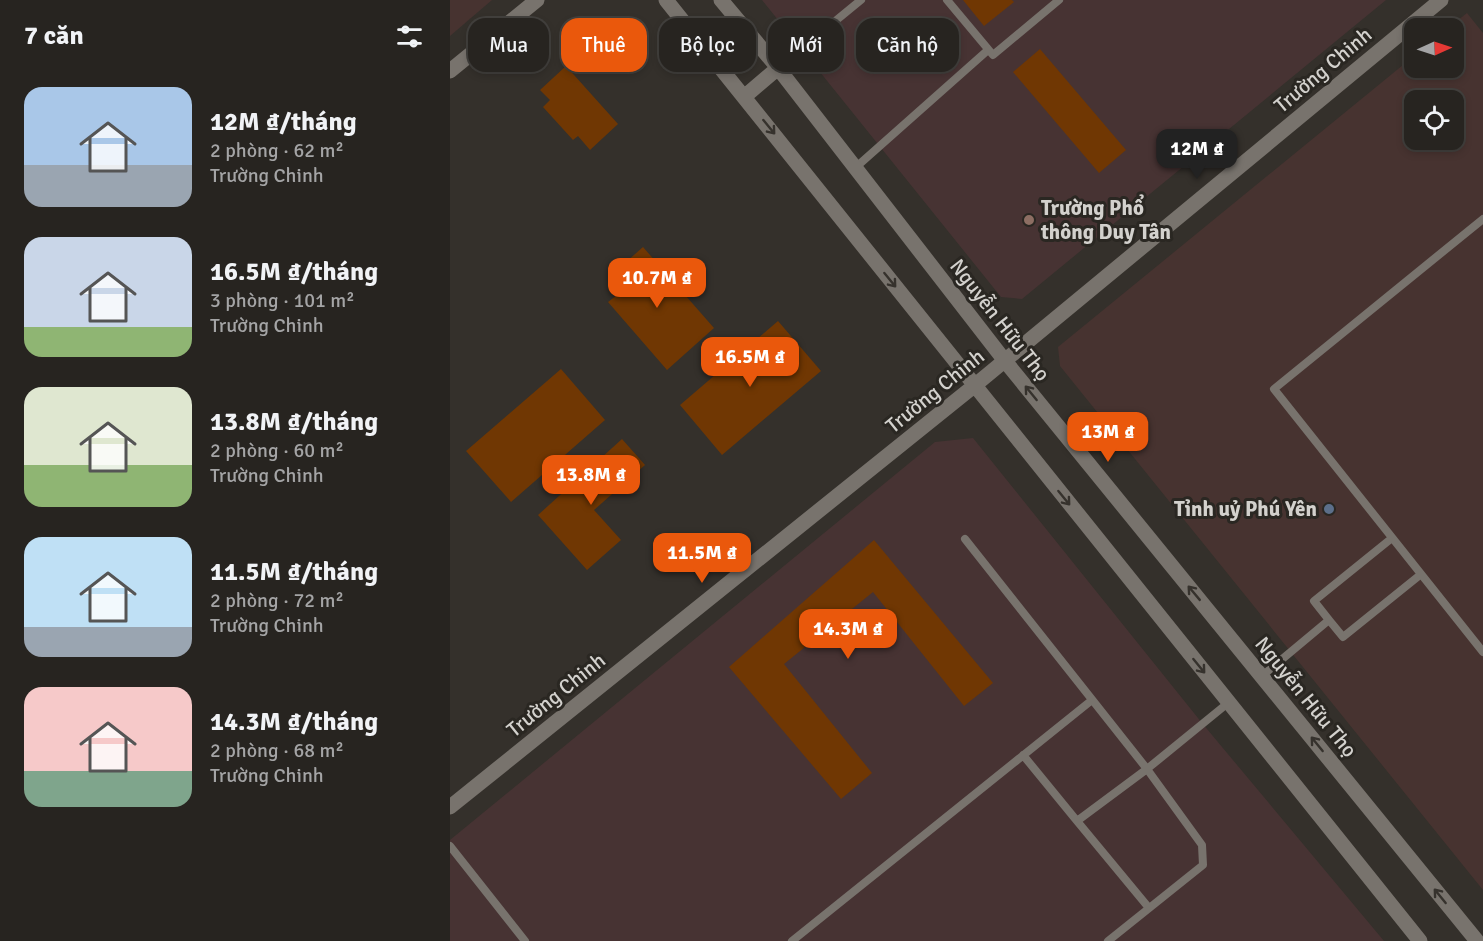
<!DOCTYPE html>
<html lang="vi">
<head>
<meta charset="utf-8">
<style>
	body { margin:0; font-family:Signika,sans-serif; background:#33302d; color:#f1f3f6; height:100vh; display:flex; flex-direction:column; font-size:22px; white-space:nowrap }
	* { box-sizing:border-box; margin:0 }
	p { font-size:20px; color:#a4a4a5 }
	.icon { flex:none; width:33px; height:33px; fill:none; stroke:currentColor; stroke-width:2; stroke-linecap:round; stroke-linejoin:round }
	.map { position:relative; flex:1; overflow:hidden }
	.side { display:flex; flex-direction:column; background:#272420; width:450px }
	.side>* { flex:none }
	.banner { position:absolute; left:18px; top:18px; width:570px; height:54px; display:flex; gap:12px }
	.needle { width:39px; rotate:87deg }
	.fabs { position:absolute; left:954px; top:18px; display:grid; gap:12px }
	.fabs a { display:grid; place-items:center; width:60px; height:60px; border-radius:12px; background:#272420; box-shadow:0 3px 9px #0003,0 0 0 2px #43413e; font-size:30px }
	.price { position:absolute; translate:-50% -51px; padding:0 14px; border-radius:12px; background:#ea580c; color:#fff; font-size:20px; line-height:39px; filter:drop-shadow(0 2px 3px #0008) }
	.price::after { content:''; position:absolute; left:50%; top:36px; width:18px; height:14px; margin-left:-9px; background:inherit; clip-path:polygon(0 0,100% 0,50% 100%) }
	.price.selected { background:#222; color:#fff }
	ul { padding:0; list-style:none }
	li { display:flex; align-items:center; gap:18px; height:150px; padding:0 24px }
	li span { display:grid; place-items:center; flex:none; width:168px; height:120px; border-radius:18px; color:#555 }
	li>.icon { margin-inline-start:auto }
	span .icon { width:72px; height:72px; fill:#fffc; stroke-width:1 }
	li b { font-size:26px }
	h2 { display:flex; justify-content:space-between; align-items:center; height:72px; padding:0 24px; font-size:26px }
	.tag { padding:0 21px; border-radius:18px; background:#272420; box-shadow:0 3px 9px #0003,0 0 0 2px #43413e; font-size:21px; line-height:54px }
	.tag.selected { background:#ea580c; color:#fff }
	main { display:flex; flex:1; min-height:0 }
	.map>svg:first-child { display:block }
	.commercial { fill:#473330; fill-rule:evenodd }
	.education { fill:#473333 }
	.building { fill:#703703 }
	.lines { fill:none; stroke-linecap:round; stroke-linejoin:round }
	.service { stroke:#78736d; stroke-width:8 }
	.minor { stroke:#78736d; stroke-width:15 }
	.tertiary { stroke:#78736d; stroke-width:15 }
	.oneway { stroke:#36322d }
	.education-dot { fill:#8d6e63; stroke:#2a2722; stroke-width:2 }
	.service-dot { fill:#5c6f8a; stroke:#2a2722; stroke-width:2 }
	.labels { text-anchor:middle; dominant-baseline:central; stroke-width:6; stroke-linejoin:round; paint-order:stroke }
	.street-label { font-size:21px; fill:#d3d1cd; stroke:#2a2722 }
	.poi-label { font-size:21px; font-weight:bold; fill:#d3d1cd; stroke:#2a2722; text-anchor:start }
</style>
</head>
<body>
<main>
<section class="side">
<h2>7 căn<svg class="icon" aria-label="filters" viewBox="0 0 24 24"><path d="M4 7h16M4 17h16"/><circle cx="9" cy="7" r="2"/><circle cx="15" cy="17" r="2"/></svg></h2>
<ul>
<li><span style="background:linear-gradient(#a9c7e8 65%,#9aa5b1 0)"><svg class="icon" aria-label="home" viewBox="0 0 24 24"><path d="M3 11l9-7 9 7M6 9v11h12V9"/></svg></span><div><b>12M ₫/tháng</b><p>2 phòng · 62 m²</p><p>Trường Chinh</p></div></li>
<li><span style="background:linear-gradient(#c9d6e8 75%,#8fb573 0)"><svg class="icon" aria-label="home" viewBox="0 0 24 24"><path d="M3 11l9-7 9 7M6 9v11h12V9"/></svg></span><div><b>16.5M ₫/tháng</b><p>3 phòng · 101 m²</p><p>Trường Chinh</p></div></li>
<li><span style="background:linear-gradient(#dfe7d0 65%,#8fb573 0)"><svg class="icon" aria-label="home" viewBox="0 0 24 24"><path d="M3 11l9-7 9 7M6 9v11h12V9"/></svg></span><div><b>13.8M ₫/tháng</b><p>2 phòng · 60 m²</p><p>Trường Chinh</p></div></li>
<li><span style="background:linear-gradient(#bfe0f5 75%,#9aa5b1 0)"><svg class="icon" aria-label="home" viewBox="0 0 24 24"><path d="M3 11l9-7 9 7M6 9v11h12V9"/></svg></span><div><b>11.5M ₫/tháng</b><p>2 phòng · 72 m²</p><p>Trường Chinh</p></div></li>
<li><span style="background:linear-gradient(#f6c9c9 70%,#7fa58c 0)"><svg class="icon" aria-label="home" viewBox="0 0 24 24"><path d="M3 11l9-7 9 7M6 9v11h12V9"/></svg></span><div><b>14.3M ₫/tháng</b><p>2 phòng · 68 m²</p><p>Trường Chinh</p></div></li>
</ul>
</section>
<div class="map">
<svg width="1033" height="941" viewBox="0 0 1033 941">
	<rect width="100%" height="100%" fill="#34302b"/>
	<path class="commercial" d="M0,0h42l-42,36z
		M1017,13l16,20v857l-423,-524 -2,-19 356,-291v12h40v-40h-6zM964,100h40v40h-40z"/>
	<path class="education" d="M312,0h624l-364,299 -21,-2z
		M523,438l229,285 182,218h-934v-101l485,-398z"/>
	<path class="building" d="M513,0h49l2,2 -30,24z
		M590,49l86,101 -27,23 -86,-101z
		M116,66l52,58 -28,26 -12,-14 -5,4 -30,-33 7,-7 -10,-10z
		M193,247l71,81 -47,42 -59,-68 13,-10 -13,-14z
		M328,321l43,50 -99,84 -42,-50z
		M111,369l44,51 -94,82 -45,-51z
		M172,439l23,26 -51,45 27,30 -34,30 -49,-55z
		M424,540l119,143 -29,23 -91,-114 -89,72 88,109 -31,26 -112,-132z"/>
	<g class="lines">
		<path class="service" d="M497,0l46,55 66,-55
			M328,68l83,-68
			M405,168l133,-118
			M1033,219l-209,170 209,263
			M515,539l182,230 81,-66
			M879,620l14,17 77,-62
			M812,676l67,-56 -15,-19 78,-63
			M573,755l54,66 70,-52 55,76 1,20 -95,76
			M627,821l72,87
			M0,846l75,95
			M342,941l300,-241"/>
		<path class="minor" d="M0,71l87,-71"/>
		<path class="tertiary" d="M216,0l754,941
			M271,0l57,68 227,293 472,580
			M294,97l34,-29
			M0,807l524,-421 467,-386"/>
	</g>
	<defs><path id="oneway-shaft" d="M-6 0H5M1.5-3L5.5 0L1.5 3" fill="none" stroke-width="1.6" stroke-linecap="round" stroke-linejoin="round" transform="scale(1.5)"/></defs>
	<g class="oneway">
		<use href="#oneway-shaft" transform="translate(319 127) rotate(51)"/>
		<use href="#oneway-shaft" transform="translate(440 280) rotate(51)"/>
		<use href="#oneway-shaft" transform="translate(581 393) rotate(-129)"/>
		<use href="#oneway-shaft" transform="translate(614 498) rotate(51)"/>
		<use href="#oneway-shaft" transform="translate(744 593) rotate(-130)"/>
		<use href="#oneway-shaft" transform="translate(749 666) rotate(51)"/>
		<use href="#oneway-shaft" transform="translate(867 744) rotate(-129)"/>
		<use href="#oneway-shaft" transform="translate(990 896) rotate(-129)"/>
	</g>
	<circle class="education-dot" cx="579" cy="220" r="6"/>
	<circle class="service-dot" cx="879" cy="509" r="6"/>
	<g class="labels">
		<g class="street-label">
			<text transform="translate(873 70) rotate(-40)">Trường Chinh</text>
			<text transform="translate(550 320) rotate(52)">Nguyễn Hữu Thọ</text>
			<text transform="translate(485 391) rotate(-39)">Trường Chinh</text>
			<text transform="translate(106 695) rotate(-39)">Trường Chinh</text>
			<text transform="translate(856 697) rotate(51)">Nguyễn Hữu Thọ</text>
		</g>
		<g class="poi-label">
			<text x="591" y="208">Trường Phổ<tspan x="591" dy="24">thông Duy Tân</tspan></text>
			<text x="867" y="509" text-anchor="end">Tỉnh uỷ Phú Yên</text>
		</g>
	</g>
</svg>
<div class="fabs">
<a><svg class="needle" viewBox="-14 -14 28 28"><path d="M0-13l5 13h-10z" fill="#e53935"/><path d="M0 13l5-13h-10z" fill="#a4a4a5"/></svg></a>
<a><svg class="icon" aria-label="locate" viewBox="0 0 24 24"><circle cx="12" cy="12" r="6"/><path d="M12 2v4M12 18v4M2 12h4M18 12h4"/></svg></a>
</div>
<b class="price selected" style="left:747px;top:180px">12M ₫</b>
<b class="price" style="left:207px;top:309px">10.7M ₫</b>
<b class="price" style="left:300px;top:388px">16.5M ₫</b>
<b class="price" style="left:658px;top:463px">13M ₫</b>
<b class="price" style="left:141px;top:506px">13.8M ₫</b>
<b class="price" style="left:252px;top:584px">11.5M ₫</b>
<b class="price" style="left:398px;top:660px">14.3M ₫</b>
<div class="banner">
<a class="tag">Mua</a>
<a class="tag selected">Thuê</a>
<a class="tag">Bộ lọc</a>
<a class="tag">Mới</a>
<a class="tag">Căn hộ</a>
</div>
</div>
</main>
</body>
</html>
